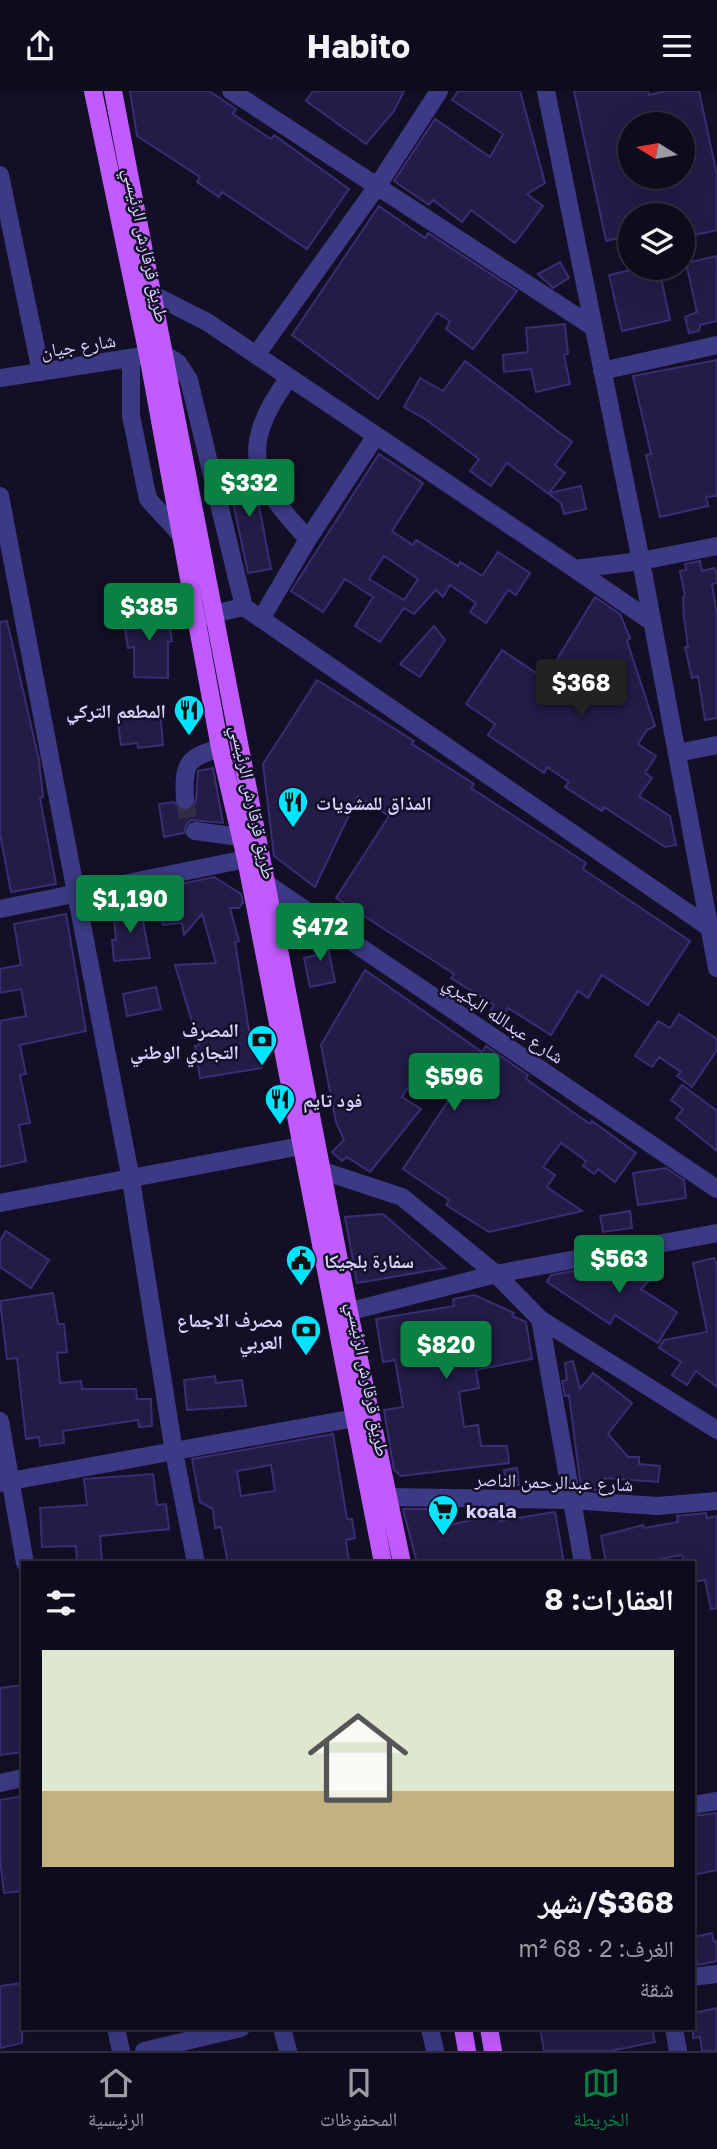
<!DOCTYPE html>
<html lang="ar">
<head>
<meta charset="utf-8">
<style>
	body { margin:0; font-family:"Golos Text","Noto Naskh Arabic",sans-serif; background:#171425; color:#f1f3f6; direction:rtl; height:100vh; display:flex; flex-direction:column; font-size:26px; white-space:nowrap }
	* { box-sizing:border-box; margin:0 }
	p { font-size:23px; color:#9b9ba3 }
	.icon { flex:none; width:38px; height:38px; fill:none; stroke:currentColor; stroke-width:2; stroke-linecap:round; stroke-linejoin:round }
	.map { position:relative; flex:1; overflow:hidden; direction:ltr }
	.details { position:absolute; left:21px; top:1470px; width:674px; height:469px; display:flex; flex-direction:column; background:#0e0b1c; border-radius:0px; box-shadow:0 7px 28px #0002,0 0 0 2px #2e2b3b; direction:rtl }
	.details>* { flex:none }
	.needle { width:46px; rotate:281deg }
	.tools { position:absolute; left:618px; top:21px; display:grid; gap:14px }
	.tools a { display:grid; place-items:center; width:77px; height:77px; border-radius:50%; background:#0e0b1c; box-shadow:0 7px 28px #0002,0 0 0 2px #2e2b3b; font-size:35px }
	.price { position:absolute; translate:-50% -60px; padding:0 16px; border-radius:7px; background:#0b8043; color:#fff; font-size:23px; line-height:46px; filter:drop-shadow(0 2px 4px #0008) }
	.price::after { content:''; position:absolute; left:50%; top:42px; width:21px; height:16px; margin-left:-10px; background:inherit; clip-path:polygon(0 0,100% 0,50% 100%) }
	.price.current { background:#222; color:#fff }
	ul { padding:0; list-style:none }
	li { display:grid; align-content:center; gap:14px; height:371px; padding:0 21px }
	li span { display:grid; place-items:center; height:217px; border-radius:0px; color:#555 }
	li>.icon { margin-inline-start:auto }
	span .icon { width:126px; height:126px; fill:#fffc; stroke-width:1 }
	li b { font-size:30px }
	h2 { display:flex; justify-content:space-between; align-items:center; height:84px; padding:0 21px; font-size:30px }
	header { display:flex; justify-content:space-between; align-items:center; height:91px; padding:0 21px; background:#0e0b1c; font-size:32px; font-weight:700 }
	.dock { display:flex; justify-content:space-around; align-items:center; height:98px; border-top:2px solid #2e2b3b; background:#0e0b1c; font-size:19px; color:#9b9ba3 }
	.dock a { display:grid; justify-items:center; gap:4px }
	.dock .current { color:#0b8043 }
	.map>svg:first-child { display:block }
	.building { fill:#241b47; stroke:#3b2d73; stroke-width:2; fill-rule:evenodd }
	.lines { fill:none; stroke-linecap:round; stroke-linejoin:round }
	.minor-tunnel { stroke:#312d47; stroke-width:18; stroke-dasharray:18 9; stroke-linecap:butt }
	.minor { stroke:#3d3a85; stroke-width:18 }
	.major { stroke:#c25bff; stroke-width:18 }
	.labels { text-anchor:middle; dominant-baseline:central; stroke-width:5; stroke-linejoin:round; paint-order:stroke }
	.street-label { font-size:19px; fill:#d9d4ff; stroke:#130f26 }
	.poi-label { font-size:19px; font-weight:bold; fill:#d9d4ff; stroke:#130f26; text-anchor:start }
</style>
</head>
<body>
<header><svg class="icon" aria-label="menu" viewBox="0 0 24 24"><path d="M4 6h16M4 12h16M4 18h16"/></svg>Habito<svg class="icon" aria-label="share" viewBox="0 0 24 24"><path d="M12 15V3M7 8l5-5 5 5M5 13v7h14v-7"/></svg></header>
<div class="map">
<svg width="717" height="1960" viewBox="0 0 717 1960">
	<rect width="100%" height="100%" fill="#130f26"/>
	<path class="building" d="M130,0h79l27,18 -3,5 38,25 3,-4 75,54 -42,60 -85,-57 -3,5 -22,-15 3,-5 -63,-41z
		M313,0h91l-10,20 -28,33 -60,-43z
		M458,0h62l25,92 -18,11 16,12 -28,37 -44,-33 -9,12 -29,-22 -4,5 -35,-24 41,-62 55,38 13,-23 -51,-34z
		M574,0h74l1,4 17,-4h33l18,84v55l-35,8v-23h-52v20l-24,6zM660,28l1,5h21v53h-52v-53z
		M379,115l46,32 3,-5 89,58 -44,58 -27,-20 4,-8 -13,-8 -59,86 -86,-64z
		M717,165v65l-17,4 -1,6 -10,2 -4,-16 12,-5 -11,-49z
		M560,171l9,16 -16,10 -15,-14z
		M639,177h20l11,52 -48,11 -13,-56z
		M565,233l3,30 -4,1 6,29 -34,8 -5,-23 -27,3 -1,-17 25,-3 -2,-24z
		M717,269v136l-11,1 2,9 -48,11 -14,-62 5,-1 -18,-78z
		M465,270l107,81 -17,23 10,8 -16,20 32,-7 5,23 -22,5 -3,-11 -54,-40 -16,23 -21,-15 9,-12 -54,-40 -21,-12 16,-29 23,13z
		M379,363l44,29 -31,48 21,14 3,-5 42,26 2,-4 22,14 16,-24 32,21 -14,22 -8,-5 -22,33 -16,-11 6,-9 -26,-18 -7,12 -7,-7 -22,24 -10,-6 -24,34 -25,-16 18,-29 -28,-18 -22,33 -32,-21zM384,465l34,23 -14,21 -35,-21z
		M247,374l9,25 15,79 -23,4 -22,-104z
		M700,470l2,10 13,-3 2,8v7l-5,1 5,32v102l-12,2 -7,-44 -6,2 -7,-31h3l-4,-29 -1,-21 2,-1 -5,-25 6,-1 -1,-6z
		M595,506l25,17 10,24 -3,3 28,85 -8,4 -9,14 18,12 -11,17 7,5 -13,18 31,20 6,29 -11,2 -61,-40 -2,4 -37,-24 4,-5 -22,-15 -3,6 -56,-38 7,-11 -29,-20 36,-54 43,29z
		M167,518l5,32 -4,1v36l-34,-1v-30l-6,1 -5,-31z
		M7,530l32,139 4,37 -3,1 16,86 -45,8 -11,-58v-212z
		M434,535l11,14 -25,37 -20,-13z
		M317,589l97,61 -2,3 62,40 -3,4 115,75 -3,6 107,72 -42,64 -46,-30 -14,23 -10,-7 -27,44 -43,-27 -7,12 -12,-7 5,-8 -43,-27 3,-4 -118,-76 53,-82 -31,-20 -43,91 -41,-31 -11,-92z
		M160,620l3,34 -25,3 -1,-5 -16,2 -4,-29z
		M213,677l10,55 -32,-3 -5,5 -2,8 -20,4 -5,-33 15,-2 6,8 12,-1 4,-9 2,-29z
		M214,786l27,17 2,8 -4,6h-9l9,33 -4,1 15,95 7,-1 5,32 -62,10 -5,-32 4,-1 -24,-80 41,-2 -14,-49 -18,21 -2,-12 -19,2 -6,-22 -4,1 -6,-13z
		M140,815l10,52 -36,3 -2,-21h4l-3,-30z
		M66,823l20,117 -66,14 6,29 -6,1 10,48 -11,2 7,36 -26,6v-146l26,-5 -5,-27 -21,4v-24l21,-4 -7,-41z
		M315,839l11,7 9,45 -25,5 -6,-29 16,-4 -10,-15z
		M365,879l117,82 4,-6 42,29 -2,4 64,45 2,-3 44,32 -21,29 -17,-13 -4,5 -11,-8 3,-5 -25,-18 -18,24 12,8 -8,12 35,24 -93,21 -43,-27 3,-5 -46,-31 59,-89 -34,-23 -26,40 19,12 -51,63 -23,-15 -5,4 -10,-9 12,-12 -8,-18 -15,-77z
		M156,896l5,22 -34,7 -4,-22z
		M679,923l38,25v11l-25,37 -15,-11 4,-4 -22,-15 -7,10 -17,-11 23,-35 12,7z
		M682,994l35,26v40l-41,-33 7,-9 -12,-9z
		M666,1077l18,12 2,18 -48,7 -5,-32z
		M630,1120l2,17 -29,4 -3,-16z
		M383,1123l62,54 -88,15 -12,-66z
		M6,1140l43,29 -18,28 -31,-21v-26z
		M650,1166l5,4 2,11 -16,17 36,23 -19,31 -43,-28 -5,9 -63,-42 4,-7z
		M714,1167l3,8v121l-21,-16 -9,14 -15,-10 9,-13 -22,-14 5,-8 43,-8 -14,-69z
		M53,1202l5,31h6l3,28 -10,1 3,30 21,-2 1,8h54l1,10h14l1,27 -13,1 -1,-7 -75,11 1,12 -24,3 -1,-9 -13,2 -9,-81 -10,1 -7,-58z
		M474,1204l40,18 -2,3 14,6 6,37 -56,11 3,18 -20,4 5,35 14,-2 3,21h26l2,17 -108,13 -7,-6 -10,-60 19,-3 -8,-47 -12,2 -7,-43 78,-13 -1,-7z
		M573,1270l7,28 13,-16 39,30 -24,31 20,23h11v7l21,2 -2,16 -53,-4 -3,13 -21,-3 -12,-93 -4,1 -3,-15 5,-1 -2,-17z
		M215,1285l1,7 26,-3 4,26 -59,4 -3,-30z
		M333,1343l14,85h5l3,19 -9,2 3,23h-121l-7,-36 -6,1 -2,-19 -13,-7 -8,-43zM271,1374l4,26 -34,5 -4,-25z
		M517,1377l2,17 -12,1 -3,-16z
		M153,1383l4,31 9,-1 3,25 -69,7 2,27h-25l-1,-17 -34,1 -2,-39 47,-3 -3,-26z
		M403,1418h38l4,17 53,-12 1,7 56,-9 9,51h-147z
		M706,1422l1,5 10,-2v92l-6,1 -6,-29 -12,2v-19h-9l-2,-8 -42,8h-34l-5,-27 42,-11 1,3 34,-6 -1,-6z
		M23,1594v67l-23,3v-67z
		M23,1705v95l-19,2 -4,-34v-59z
		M717,1722v57l-24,5v-59z
		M712,1842l2,9 3,-1v20l-20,4 -4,-28z
		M23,1892l-1,60 -22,5v-62z
		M717,1917v43h-15l-2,-14 -7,1v-25z
		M540,1937h112l3,14 -45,9h-66z"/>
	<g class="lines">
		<path class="minor-tunnel" d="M185,709l4,25 6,6"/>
		<path class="minor" d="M231,0l362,236
			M546,0l95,470 76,407
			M0,84l41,197
			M150,202l57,29 368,247 66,-8 76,-15
			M256,264l122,-170 61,-94
			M131,267v58l17,83 32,35
			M602,280l115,-26
			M0,287l162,-25 16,10 11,17 55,227 463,319
			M288,288c-51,71 -35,101 20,160
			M0,405l131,684 43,272 22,111
			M575,478l77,53
			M199,526l45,-10
			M261,528l47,-80 67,-102
			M677,662l40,-8
			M185,709c-2,-36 1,-42 35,-52
			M195,740l45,6
			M267,793l450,305
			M0,818l246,-50
			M323,1080l79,26 94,77 44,45 177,111
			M0,1112l301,-57
			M335,1224l161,-41 221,-41
			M540,1228l43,244
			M0,1330l25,142
			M0,1392l355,-65
			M390,1406l181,3 86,6 60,-5
			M0,1692l23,-5
			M693,1714l24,-4
			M693,1886l24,-3
			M116,1937l5,23
			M282,1937l6,23
			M430,1937l5,23
			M674,1937l4,23
			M144,1960l97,-23"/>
		<path class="major" d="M93,0l55,264 72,393 26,111 137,704
			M113,0l236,1221 53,251
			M463,1937l4,23
			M489,1937l4,23"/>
	</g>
	<defs>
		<g id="restaurant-pin" transform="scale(1.575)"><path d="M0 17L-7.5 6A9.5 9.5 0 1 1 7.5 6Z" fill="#00e5ff" stroke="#130f26"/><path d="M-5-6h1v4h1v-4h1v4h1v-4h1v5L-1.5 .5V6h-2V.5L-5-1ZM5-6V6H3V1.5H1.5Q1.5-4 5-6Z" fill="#111"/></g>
		<g id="bank-pin" transform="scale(1.575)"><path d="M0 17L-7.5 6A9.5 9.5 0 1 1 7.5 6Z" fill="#00e5ff" stroke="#130f26"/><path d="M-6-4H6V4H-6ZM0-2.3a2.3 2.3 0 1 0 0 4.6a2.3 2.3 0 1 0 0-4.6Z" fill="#111"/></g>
		<g id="civic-pin" transform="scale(1.575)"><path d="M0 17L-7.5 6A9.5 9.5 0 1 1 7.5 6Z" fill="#00e5ff" stroke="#130f26"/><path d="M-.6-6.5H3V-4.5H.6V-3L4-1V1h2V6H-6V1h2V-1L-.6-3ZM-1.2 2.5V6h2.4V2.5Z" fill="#111"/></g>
		<g id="supermarket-pin" transform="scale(1.575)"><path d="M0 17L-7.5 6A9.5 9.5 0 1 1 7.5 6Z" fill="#00e5ff" stroke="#130f26"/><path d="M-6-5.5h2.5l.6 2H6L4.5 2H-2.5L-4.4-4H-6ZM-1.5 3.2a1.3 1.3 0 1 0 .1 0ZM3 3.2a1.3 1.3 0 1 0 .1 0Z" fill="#111"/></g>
	</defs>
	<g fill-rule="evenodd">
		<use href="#restaurant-pin" x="189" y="619"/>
		<use href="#restaurant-pin" x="293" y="711"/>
		<use href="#bank-pin" x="262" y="949"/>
		<use href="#restaurant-pin" x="280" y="1008"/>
		<use href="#civic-pin" x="301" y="1169"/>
		<use href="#bank-pin" x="306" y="1239"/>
		<use href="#supermarket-pin" x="443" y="1419"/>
	</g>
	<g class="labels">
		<g class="street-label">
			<text transform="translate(147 154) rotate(78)">طريق قرقارش الرئيسي</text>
			<text transform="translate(78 254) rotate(-9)">شارع جيان</text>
			<text transform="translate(254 711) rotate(78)">طريق قرقارش الرئيسي</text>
			<text transform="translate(504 928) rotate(34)">شارع عبدالله البكيري</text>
			<text transform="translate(369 1288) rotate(79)">طريق قرقارش الرئيسي</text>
			<text transform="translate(554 1390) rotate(2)">شارع عبدالرحمن الناصر</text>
		</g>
		<g class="poi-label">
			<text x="166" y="619" text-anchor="end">المطعم التركي</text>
			<text x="316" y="711">المذاق للمشويات</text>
			<text x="239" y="938" text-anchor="end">المصرف<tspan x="239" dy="22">التجاري الوطني</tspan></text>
			<text x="303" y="1008">فود تايم</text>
			<text x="324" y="1169">سفارة بلجيكا</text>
			<text x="283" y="1228" text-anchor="end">مصرف الاجماع<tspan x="283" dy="22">العربي</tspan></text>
			<text x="466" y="1419">koala</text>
		</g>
	</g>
</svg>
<div class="tools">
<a><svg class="needle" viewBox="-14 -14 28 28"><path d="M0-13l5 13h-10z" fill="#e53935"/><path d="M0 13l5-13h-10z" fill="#9b9ba3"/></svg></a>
<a><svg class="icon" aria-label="layers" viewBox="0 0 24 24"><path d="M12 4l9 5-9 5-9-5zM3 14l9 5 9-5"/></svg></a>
</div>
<b class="price" style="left:249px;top:428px">$332</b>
<b class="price" style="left:149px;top:552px">$385</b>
<b class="price current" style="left:581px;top:628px">$368</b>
<b class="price" style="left:130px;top:844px">$1,190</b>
<b class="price" style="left:320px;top:872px">$472</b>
<b class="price" style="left:454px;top:1022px">$596</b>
<b class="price" style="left:619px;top:1204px">$563</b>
<b class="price" style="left:446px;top:1290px">$820</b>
<section class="details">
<h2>العقارات: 8<svg class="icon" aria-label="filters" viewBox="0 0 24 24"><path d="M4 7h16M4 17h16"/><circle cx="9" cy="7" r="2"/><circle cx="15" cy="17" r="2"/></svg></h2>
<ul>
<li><span style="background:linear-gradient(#dfe7d0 65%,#c2b280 0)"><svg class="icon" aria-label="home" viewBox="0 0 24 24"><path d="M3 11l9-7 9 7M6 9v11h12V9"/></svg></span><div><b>$368/شهر</b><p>الغرف: 2 · 68 m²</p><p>شقة</p></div></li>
</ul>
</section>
</div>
<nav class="dock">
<a class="current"><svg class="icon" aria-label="map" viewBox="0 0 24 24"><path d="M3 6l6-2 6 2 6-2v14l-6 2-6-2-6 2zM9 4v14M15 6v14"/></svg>الخريطة</a>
<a><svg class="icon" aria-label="saved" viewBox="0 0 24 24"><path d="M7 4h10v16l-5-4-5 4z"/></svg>المحفوظات</a>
<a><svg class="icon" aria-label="home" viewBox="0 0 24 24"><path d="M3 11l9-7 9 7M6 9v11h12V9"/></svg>الرئيسية</a>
</nav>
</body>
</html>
